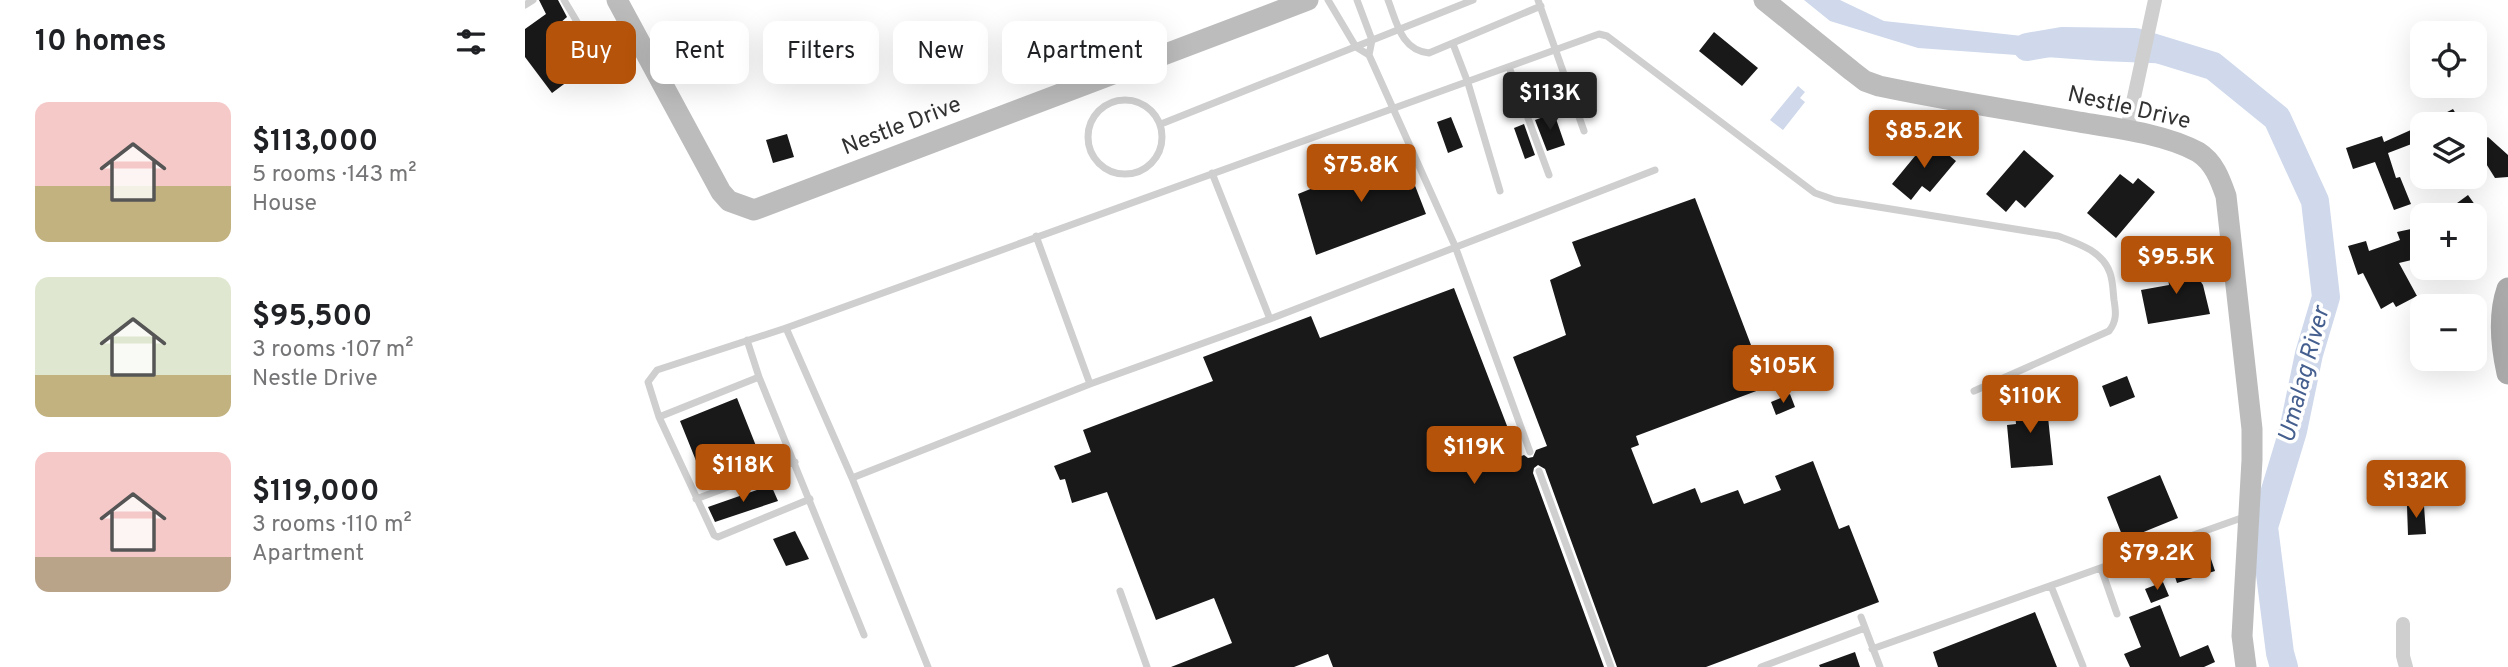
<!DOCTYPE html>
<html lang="en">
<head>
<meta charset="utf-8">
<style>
	body { margin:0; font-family:Overpass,sans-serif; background:#f6f6f6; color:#202124; height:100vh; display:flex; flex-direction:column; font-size:26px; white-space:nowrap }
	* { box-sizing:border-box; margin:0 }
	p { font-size:23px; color:#757577 }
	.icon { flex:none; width:38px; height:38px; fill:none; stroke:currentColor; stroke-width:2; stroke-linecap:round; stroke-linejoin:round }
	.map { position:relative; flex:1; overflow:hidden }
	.sheet { display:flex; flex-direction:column; background:#fff; width:525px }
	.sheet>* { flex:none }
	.top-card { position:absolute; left:21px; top:21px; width:665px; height:63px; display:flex; gap:14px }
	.buttons { position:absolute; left:1885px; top:21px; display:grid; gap:14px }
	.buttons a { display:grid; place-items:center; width:77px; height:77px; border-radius:14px; background:#fff; box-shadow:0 7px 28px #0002; font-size:35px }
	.price { position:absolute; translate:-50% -60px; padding:0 16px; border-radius:7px; background:#b45309; color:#fff; font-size:23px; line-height:46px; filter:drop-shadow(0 2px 4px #0008) }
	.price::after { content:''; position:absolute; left:50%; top:42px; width:21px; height:16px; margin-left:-10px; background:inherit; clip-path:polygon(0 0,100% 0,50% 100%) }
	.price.active { background:#222; color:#fff }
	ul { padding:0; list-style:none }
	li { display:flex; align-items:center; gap:21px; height:175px; padding:0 35px }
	li span { display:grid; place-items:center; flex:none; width:196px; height:140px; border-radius:14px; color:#555 }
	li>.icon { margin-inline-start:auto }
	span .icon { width:84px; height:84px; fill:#fffc; stroke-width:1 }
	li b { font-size:30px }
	h2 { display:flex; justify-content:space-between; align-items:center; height:84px; padding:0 35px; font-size:30px }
	.tag { padding:0 24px; border-radius:14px; background:#fff; box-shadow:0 7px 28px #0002; font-size:24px; line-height:63px }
	.tag.active { background:#b45309; color:#fff }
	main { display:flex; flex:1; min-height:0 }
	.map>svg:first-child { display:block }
	.water { fill:#cfd9eb }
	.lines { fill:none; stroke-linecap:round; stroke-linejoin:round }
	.river { stroke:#cfd9eb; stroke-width:28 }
	.building { fill:#191919 }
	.lane { stroke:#cfcfcf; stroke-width:7 }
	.street { stroke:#cfcfcf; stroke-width:14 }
	.secondary { stroke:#bcbcbc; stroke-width:21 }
	.primary { stroke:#aaa; stroke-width:23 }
	.labels { text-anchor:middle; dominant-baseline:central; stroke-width:7; stroke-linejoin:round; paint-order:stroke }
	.street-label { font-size:23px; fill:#323232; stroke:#fff }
	.water-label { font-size:24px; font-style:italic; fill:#455f8f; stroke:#fff }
</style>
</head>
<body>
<main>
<section class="sheet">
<h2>10 homes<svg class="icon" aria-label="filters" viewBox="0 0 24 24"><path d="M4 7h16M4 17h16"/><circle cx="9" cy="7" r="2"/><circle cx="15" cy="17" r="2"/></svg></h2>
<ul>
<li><span style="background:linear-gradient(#f6c9c9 60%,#c2b280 0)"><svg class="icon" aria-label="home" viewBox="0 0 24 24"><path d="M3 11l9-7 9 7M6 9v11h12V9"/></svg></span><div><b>$113,000</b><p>5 rooms · 143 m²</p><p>House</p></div></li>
<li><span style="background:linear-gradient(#dfe7d0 70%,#c2b280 0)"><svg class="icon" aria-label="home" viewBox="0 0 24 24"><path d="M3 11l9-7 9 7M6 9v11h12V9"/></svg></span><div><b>$95,500</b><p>3 rooms · 107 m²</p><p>Nestle Drive</p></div></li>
<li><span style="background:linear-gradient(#f6c9c9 75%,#b9a48a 0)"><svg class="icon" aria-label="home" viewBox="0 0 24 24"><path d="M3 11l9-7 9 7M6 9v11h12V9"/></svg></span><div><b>$119,000</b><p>3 rooms · 110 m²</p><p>Apartment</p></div></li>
</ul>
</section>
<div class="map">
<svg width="1983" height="667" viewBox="0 0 1983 667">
	<rect width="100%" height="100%" fill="#fff"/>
	<path class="water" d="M1279,0h36l44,21 222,24 94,20 -99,-4 -183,-13 -88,-27z
		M1273,86l7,6 -5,6 5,4 -22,28 -13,-10z"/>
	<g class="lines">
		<path class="river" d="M1502,47l35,-6 73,1 78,24 64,52 38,83 11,96 -17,57 -16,77 -29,96 16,126 4,14"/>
	</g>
	<path class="building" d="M14,0h19l9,17 -14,12 30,41 -31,23 -27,-36v-28l21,-15z
		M1189,32l44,36 -16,18 -43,-35z
		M184,41l10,21 -15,7 -11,-21z
		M1928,109l9,15h-38z
		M1029,113l11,32 -18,6 -12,-31z
		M926,117l12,30 -15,6 -11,-31z
		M999,124l11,31 -10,4 -11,-31z
		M1897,125v15l-34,13 8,25 4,-1 11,27 -17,6 -19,-48 -22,7 -7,-21 36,-12 2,6z
		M262,134l7,23 -21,6 -7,-23z
		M1963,137l20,18v22l-13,1 -20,-32z
		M1404,139l27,22 -26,31 -8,-6 -11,14 -19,-16z
		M1499,150l30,26 -29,32 -9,-8 -10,12 -20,-18z
		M877,152l24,62 -110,41 -18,-61z
		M1595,174l13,10 5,-6 17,14 -39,46 -29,-25z
		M1943,195l10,14 -8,6h-11l-6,-9z
		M1170,198l72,189 -131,49 3,9 -8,3 22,56 42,-16 6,15 37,-13 6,14 37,-14 -6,-14 38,-15 26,68 10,-4 30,77 -173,65h-89l-72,-198 -7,-4 -4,3 -1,5 71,194h-271l-5,-13 -34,13h-123l61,-24 -18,-45 -58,22 -49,-128 -35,11 -7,-24 -5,1 -6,-14 37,-14 -8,-22 130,-49 -10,-24 108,-41 9,22 134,-50 65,169 5,-2 4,3 5,-1 3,-7 11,-4 -34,-89 53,-22 -16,-55 31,-14 -9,-24z
		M1886,229l9,29 -21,5 18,33 -21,11 -3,-5 -12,7 -18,-36 -5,2 -10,-29 18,-5 3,10 31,-11 -3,-8z
		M1662,261l16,24 7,29 -62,10 -7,-34 28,-5 -3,-21z
		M1602,376l8,21 -25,10 -8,-21z
		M1265,394l5,13 -19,8 -5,-13z
		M212,398l25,63 -57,22 -25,-62z
		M1521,398l7,67 -42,3 -4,-43 9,-1 -2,-23z
		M1635,475l18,43 -54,22 -17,-43z
		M246,485l7,16 -63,21 -7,-15z
		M1882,506h17l2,28 -18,1z
		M270,531l14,28 -23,7 -13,-27z
		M1683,550l7,21 -38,12 -7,-21z
		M1638,582l6,14 -18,7 -6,-14z
		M1635,605l20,52 28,-12 7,17 -11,5h-74l-6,-13 17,-7 -12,-30z
		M1510,612l22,55h-119l-5,-15z
		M1330,652l5,15h-40l-1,-2z"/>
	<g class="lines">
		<path class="lane" d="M39,0l31,52
			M803,0l28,47 13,8 3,-15 -15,-40
			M863,0c9,23 13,50 41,53l112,-47
			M1013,0l46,131
			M0,5l8,-5
			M928,44l15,39 32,108
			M844,55l86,191 75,206
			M984,67l40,108
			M563 137a37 37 0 1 1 74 0a37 37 0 1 1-74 0Z
			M636,124l312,-124
			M687,173l58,146
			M511,236l54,148
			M261,328l66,150 76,189
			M222,340l12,37 105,258
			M134,417l100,-40
			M1014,471l72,196
			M327,478l238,-94 180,-65 385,-149
			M171,499l99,-37
			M285,499l-92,38 -4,-2 -55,-118 -11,-35 9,-12 129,-42 813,-294 8,2 208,157 20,7 223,36c19,7 45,15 52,37 3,8 3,19 4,27 2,12 3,21 -5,31l-135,60
			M1576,568l16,46
			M1526,586l32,80
			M595,591l27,76
			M1336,617l19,50
			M1347,649l375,-133
			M1236,667l104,-39"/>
		<path class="street" d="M1602,130l28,-130
			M1878,624v32l3,11"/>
		<path class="secondary" d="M92,0l104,192 8,9 25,9 554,-210
			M1239,0l88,71 13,10 14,5c66,14 133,24 200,36 37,6 86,12 119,30 16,10 22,27 28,44l26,233v31l-10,176 4,31"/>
		<path class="primary" d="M1983,289c-9,26 -6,57 0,84"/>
	</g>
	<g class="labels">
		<g class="street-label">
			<text transform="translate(1604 109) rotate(13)">Nestle Drive</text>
			<text transform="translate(377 127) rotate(-21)">Nestle Drive</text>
		</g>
		<g class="water-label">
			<text transform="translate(1780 375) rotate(-75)">Umalag River</text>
		</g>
	</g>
</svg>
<div class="buttons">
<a><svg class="icon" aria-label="locate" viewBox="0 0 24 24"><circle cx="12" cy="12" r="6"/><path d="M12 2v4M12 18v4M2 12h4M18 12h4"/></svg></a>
<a><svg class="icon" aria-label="layers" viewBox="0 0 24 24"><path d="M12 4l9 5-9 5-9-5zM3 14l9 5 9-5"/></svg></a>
<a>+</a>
<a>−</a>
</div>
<b class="price active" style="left:1025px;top:132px">$113K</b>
<b class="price" style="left:1399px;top:170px">$85.2K</b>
<b class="price" style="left:836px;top:204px">$75.8K</b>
<b class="price" style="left:1651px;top:296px">$95.5K</b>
<b class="price" style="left:1258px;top:405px">$105K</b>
<b class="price" style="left:1505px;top:435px">$110K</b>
<b class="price" style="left:949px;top:486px">$119K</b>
<b class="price" style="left:218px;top:504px">$118K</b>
<b class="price" style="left:1891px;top:520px">$132K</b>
<b class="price" style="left:1632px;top:592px">$79.2K</b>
<div class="top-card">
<a class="tag active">Buy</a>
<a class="tag">Rent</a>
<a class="tag">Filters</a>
<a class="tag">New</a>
<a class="tag">Apartment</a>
</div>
</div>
</main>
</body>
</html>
